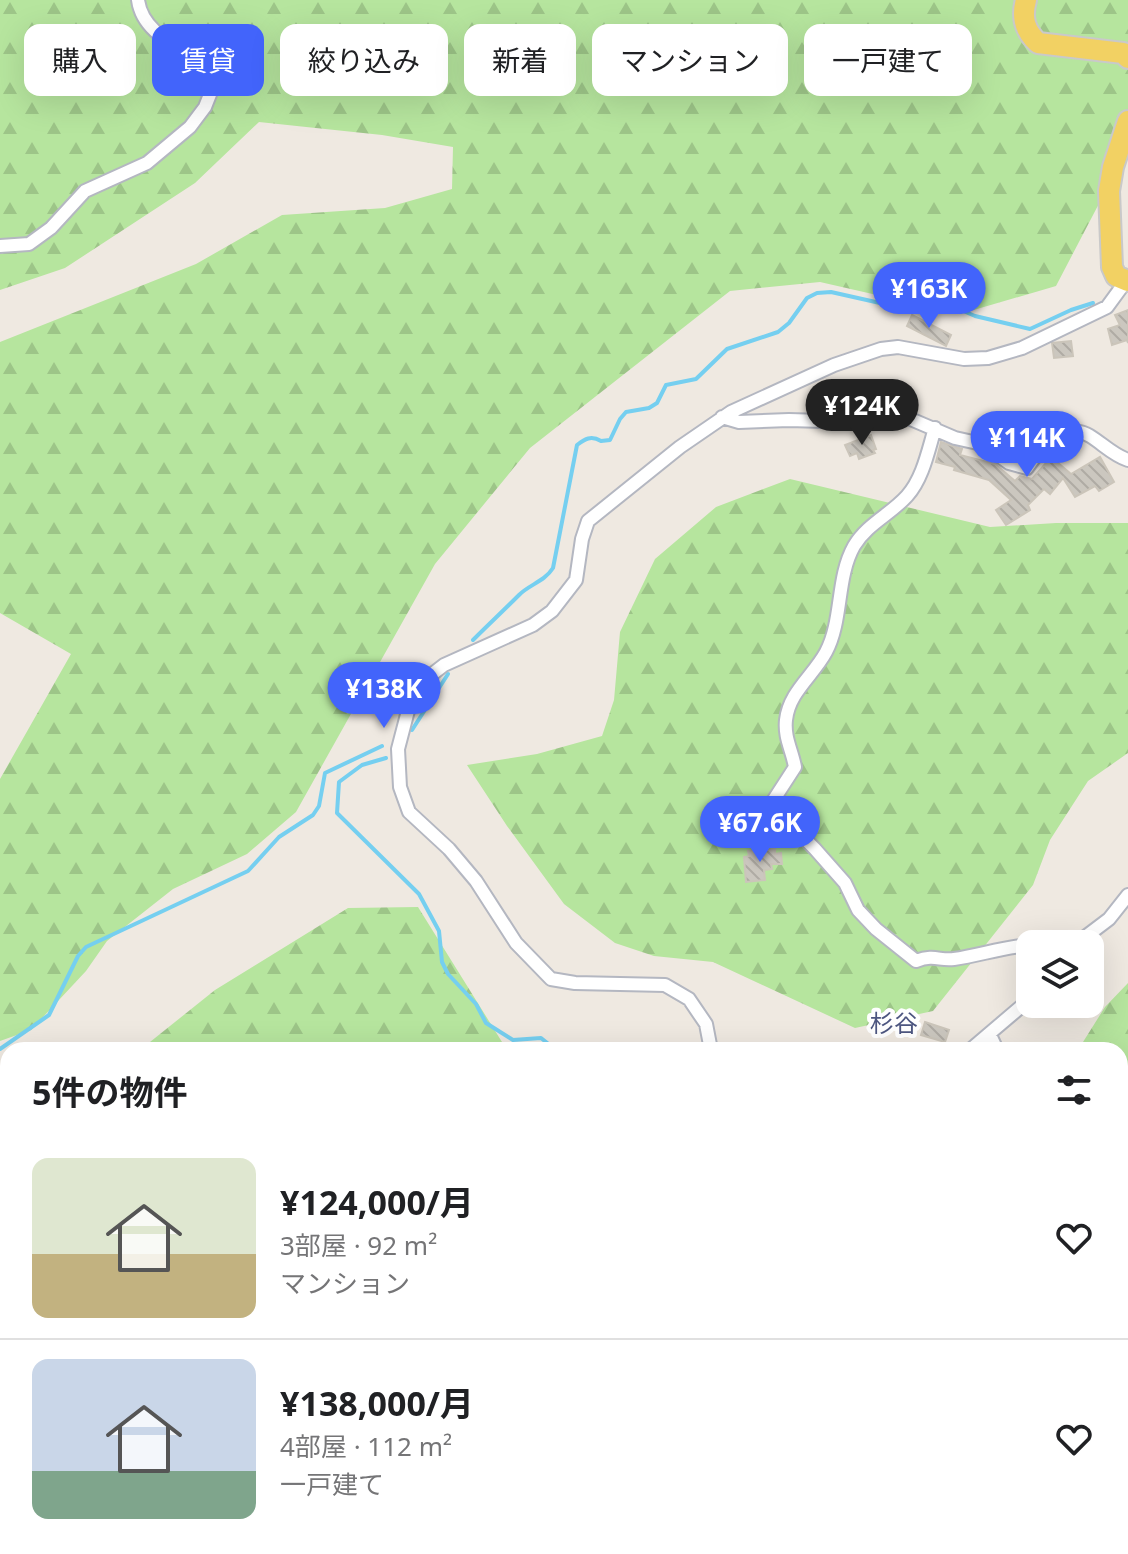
<!DOCTYPE html>
<html lang="ja">
<head>
<meta charset="utf-8">
<style>
	body { margin:0; font-family:"Noto Sans","Noto Sans JP",sans-serif; background:#f6f6f6; color:#202124; height:100vh; display:flex; flex-direction:column; font-size:30px; white-space:nowrap }
	* { box-sizing:border-box; margin:0 }
	p { font-size:26px; color:#757577 }
	.icon { flex:none; width:44px; height:44px; fill:none; stroke:currentColor; stroke-width:2; stroke-linecap:round; stroke-linejoin:round }
	.map { position:relative; flex:1; overflow:hidden }
	.sheet { position:absolute; left:0px; top:1042px; width:1128px; height:512px; display:flex; flex-direction:column; background:#fff; border-radius:24px 24px 0 0; box-shadow:0 8px 32px #0002 }
	.sheet>* { flex:none }
	.top-card { position:absolute; left:24px; top:24px; width:1080px; height:72px; display:flex; gap:16px }
	.fabs { position:absolute; left:1016px; top:930px; display:grid; gap:16px }
	.fabs a { display:grid; place-items:center; width:88px; height:88px; border-radius:16px; background:#fff; box-shadow:0 8px 32px #0002; font-size:40px }
	.price { position:absolute; translate:-50% -68px; padding:0 18px; border-radius:28px; background:#4264fb; color:#fff; font-size:26px; line-height:52px; filter:drop-shadow(0 2px 4px #0008) }
	.price::after { content:''; position:absolute; left:50%; top:48px; width:24px; height:18px; margin-left:-12px; background:inherit; clip-path:polygon(0 0,100% 0,50% 100%) }
	.price.active { background:#222; color:#fff }
	ul { padding:0; list-style:none }
	li { display:flex; align-items:center; gap:24px; height:200px; padding:0 32px }
	li+li { border-top:2px solid #e0e0e0 }
	li span { display:grid; place-items:center; flex:none; width:224px; height:160px; border-radius:16px; color:#555 }
	li>.icon { margin-inline-start:auto }
	span .icon { width:96px; height:96px; fill:#fffc; stroke-width:1 }
	li b { font-size:34px }
	h2 { display:flex; justify-content:space-between; align-items:center; height:96px; padding:0 32px; font-size:34px }
	.pill { padding:0 28px; border-radius:16px; background:#fff; box-shadow:0 8px 32px #0002; font-size:28px; line-height:72px }
	.pill.active { background:#4264fb; color:#fff }
	.map>svg:first-child { display:block }
	.forest { fill:url(#forest-firs) }
	.lines { fill:none; stroke-linecap:round; stroke-linejoin:round }
	.stream { stroke:#75cff0; stroke-width:4 }
	.building { fill:url(#building-back-hatch); stroke:#cbc5ba; stroke-width:2 }
	.street-casing { stroke:#b4b7c1; stroke-width:16 }
	.primary-casing { stroke:#c9c9c9; stroke-width:24 }
	.street { stroke:#fff; stroke-width:12 }
	.primary { stroke:#f2d163; stroke-width:20 }
	.labels { text-anchor:middle; dominant-baseline:central; stroke-width:8; stroke-linejoin:round; paint-order:stroke }
	.quarter-label { font-size:24px; fill:#4d5680; stroke:#fff }
</style>
</head>
<body>
<div class="map">
<svg width="1128" height="1554" viewBox="0 0 1128 1554">
	<defs>
		<pattern id="forest-firs" width="22" height="20" patternUnits="userSpaceOnUse" patternTransform="scale(2)"><rect width="22" height="20" fill="#b6e59e"/><path d="M5 1l3.5 6h-7zM16 11l3.5 6h-7z" fill="#9dc588"/></pattern>
		<pattern id="building-back-hatch" width="6" height="6" patternUnits="userSpaceOnUse" patternTransform="scale(2)"><rect width="6" height="6" fill="#cbc7bf"/><path d="M-1 5l2 2M0 0l6 6M5-1l2 2" fill="none" stroke="#afaba4"/></pattern>
	</defs>
	<rect width="100%" height="100%" fill="#efe9e1"/>
	<path class="forest" d="M0,0h1128v148l-72,138 -96,28 -140,-32 -90,9 -200,157 -95,116 -139,248 -49,42 -74,35 -66,52 -21,30 -55,59 -31,11v-262l71,-125 -71,-41v-271l196,-78 86,-49 103,-7 67,-19 1,-42 -71,-12 -123,-13 -64,61 -130,85 -65,22z
		M790,479l200,48 66,-4h72v230l-40,28 -38,59 -17,45 -100,126 -78,17 -142,-66 -59,-6 -39,-13 -51,-39 -57,-78 -40,-61 70,-11 65,-18 12,-36 6,-68 35,-73 61,-52z
		M418,907l89,143h-367l75,-60 133,-82z
		M1128,983v319h-8v-252h-42l27,-43z
		M8,1106v263h-8v-262z
		M8,1489v57h569l-7,8h-570v-62z"/>
	<g class="lines">
		<path class="stream" d="M473,640c15,-15 31,-30 46,-45 11,-11 25,-13 34,-27l24,-123c8,-6 14,-10 24,-4l9,-1 10,-21 6,-7 23,-4 8,-5 9,-18 30,-6 31,-30 51,-17 11,-9 18,-25 10,-5 14,-1 49,11 39,-8 10,1 46,20 55,13 41,-19 22,-7
			M412,730l36,-56
			M386,758l-24,7 -23,17 -2,31 82,81 20,37 3,31 6,12 28,30 10,19 27,17 28,-2 15,12
			M0,1049l49,-34 29,-59 8,-9 162,-76 31,-34 34,-22 6,-9 6,-33 57,-27
			M851,1546l4,8
			M581,1554l10,-8"/>
	</g>
	<path class="building" d="M1128,310v33l-1,-3 -15,5 -4,-16 12,-4 -5,-10z
		M912,315l39,20 -5,11 -39,-20z
		M1071,341l2,15 -19,2 -2,-15z
		M871,435l5,14 -3,1 2,3 -16,6 -2,-6 -7,3 -5,-11z
		M941,442l21,7 -2,6 35,9 20,17 5,-5 12,3 28,-32 6,3 -9,12 14,12 29,-17 14,25 -15,9 -4,-5 -20,11 -12,-19 -13,16 -6,-5 -16,16 2,5 -24,15 -10,-15 15,-10 -22,-20 -35,-10 1,-3 -19,-5z
		M775,849v5l6,-1 1,11h-11l1,5 -8,1 1,10 -19,2 -2,-25 5,-1 -1,-5z
		M925,1022l24,8 -4,12 -24,-7z"/>
	<g class="lines">
		<g class="street-casing">
			<path id="street" d="M0,246l29,-2 22,-16 34,-37 62,-28 43,-36 15,-20 8,-20 -3,-20c-25,-20 -67,-30 -72,-67
				M722,417l17,5 50,-2 34,1 57,-15 75,32 27,6 27,19 18,5c12,-18 40,-47 63,-32 13,8 23,19 38,24
				M935,428c-7,23 -12,50 -28,68 -16,18 -40,28 -53,50 -18,32 -11,74 -28,106 -13,24 -37,40 -40,68 -2,18 6,30 9,47l-24,37 1,11 14,13 13,5 16,16 30,34 13,27 18,19 40,32c19,-7 23,0 38,-2 26,-4 50,-12 76,-14
				M1076,944l33,-25 19,-24
				M990,1035l7,15
				M711,1050l-5,-26 -17,-25 -24,-14 -90,-2 -24,-4 -35,-36 -40,-62 -27,-32 -40,-37 -9,-25 -2,-38 12,-46 12,-21 22,-17 89,-40 19,-14 24,-31 6,-41 6,-18 92,-74 51,-35 103,-47 47,-16 17,-2 66,12 24,-1 34,-10 85,-41 19,-26
				M970,1050l60,-51
				M1120,1276h8
				M0,1470l8,-3
				M652,1546l5,8
				M874,1546l2,8
				M900,1546l1,8"/>
		</g>
		<g class="primary-casing">
			<path id="primary" d="M1026,0c-5,18 -1,31 12,43l85,10 5,5
				M1128,121l-15,46 -4,24 3,76 4,9 12,5"/>
		</g>
		<use href="#street" class="street"/>
		<use href="#primary" class="primary"/>
	</g>
	<g class="labels">
		<g class="quarter-label">
			<text x="894" y="1022">杉谷</text>
		</g>
	</g>
</svg>
<div class="fabs">
<a><svg class="icon" aria-label="layers" viewBox="0 0 24 24"><path d="M12 4l9 5-9 5-9-5zM3 14l9 5 9-5"/></svg></a>
</div>
<b class="price" style="left:929px;top:330px">¥163K</b>
<b class="price active" style="left:862px;top:447px">¥124K</b>
<b class="price" style="left:1027px;top:479px">¥114K</b>
<b class="price" style="left:384px;top:730px">¥138K</b>
<b class="price" style="left:760px;top:864px">¥67.6K</b>
<div class="top-card">
<a class="pill">購入</a>
<a class="pill active">賃貸</a>
<a class="pill">絞り込み</a>
<a class="pill">新着</a>
<a class="pill">マンション</a>
<a class="pill">一戸建て</a>
</div>
<section class="sheet">
<h2>5件の物件<svg class="icon" aria-label="filters" viewBox="0 0 24 24"><path d="M4 7h16M4 17h16"/><circle cx="9" cy="7" r="2"/><circle cx="15" cy="17" r="2"/></svg></h2>
<ul>
<li><span style="background:linear-gradient(#dfe7d0 60%,#c2b280 0)"><svg class="icon" aria-label="home" viewBox="0 0 24 24"><path d="M3 11l9-7 9 7M6 9v11h12V9"/></svg></span><div><b>¥124,000/月</b><p>3部屋 · 92 m²</p><p>マンション</p></div><svg class="icon" aria-label="heart" viewBox="0 0 24 24"><path d="M12 20l-8-8c-3-5 5-10 8-4 3-6 11-1 8 4z"/></svg></li>
<li><span style="background:linear-gradient(#c9d6e8 70%,#7fa58c 0)"><svg class="icon" aria-label="home" viewBox="0 0 24 24"><path d="M3 11l9-7 9 7M6 9v11h12V9"/></svg></span><div><b>¥138,000/月</b><p>4部屋 · 112 m²</p><p>一戸建て</p></div><svg class="icon" aria-label="heart" viewBox="0 0 24 24"><path d="M12 20l-8-8c-3-5 5-10 8-4 3-6 11-1 8 4z"/></svg></li>
</ul>
</section>
</div>
</body>
</html>
